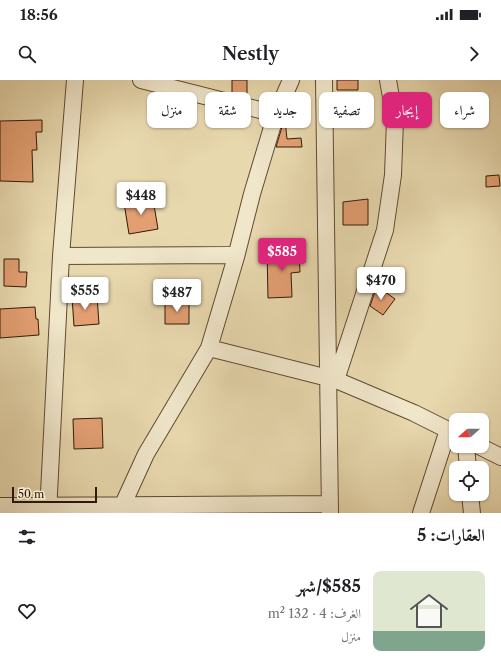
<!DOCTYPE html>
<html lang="ar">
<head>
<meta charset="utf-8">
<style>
	body { margin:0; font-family:"Libre Caslon Text",Amiri,serif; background:#f2f2f2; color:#202124; direction:rtl; height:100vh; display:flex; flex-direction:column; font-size:15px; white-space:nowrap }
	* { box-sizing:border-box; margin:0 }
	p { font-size:13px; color:#757577 }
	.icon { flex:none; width:22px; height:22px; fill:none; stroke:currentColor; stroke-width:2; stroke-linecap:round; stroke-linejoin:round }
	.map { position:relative; height:433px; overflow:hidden; direction:ltr }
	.details { display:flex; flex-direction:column; background:#fff; flex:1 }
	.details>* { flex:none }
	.hud { position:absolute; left:12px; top:12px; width:477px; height:36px; direction:rtl; display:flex; gap:8px }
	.needle { width:26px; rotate:249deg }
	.fabs { position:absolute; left:449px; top:333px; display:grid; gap:8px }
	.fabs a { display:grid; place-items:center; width:40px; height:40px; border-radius:8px; background:#fff; box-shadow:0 1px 3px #0004; font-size:20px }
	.scale { position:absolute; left:12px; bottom:10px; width:85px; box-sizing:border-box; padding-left:4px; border:2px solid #331a07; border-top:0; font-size:11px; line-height:14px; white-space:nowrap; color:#331a07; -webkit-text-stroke:3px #f0e6ca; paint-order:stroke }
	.price { position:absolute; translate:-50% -34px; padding:0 9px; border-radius:4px; background:#fff; color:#222; font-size:13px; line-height:26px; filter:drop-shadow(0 1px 2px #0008) }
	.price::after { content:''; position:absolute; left:50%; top:24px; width:12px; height:9px; margin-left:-6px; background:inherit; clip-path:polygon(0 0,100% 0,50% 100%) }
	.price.selected { background:#db2777; color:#fff }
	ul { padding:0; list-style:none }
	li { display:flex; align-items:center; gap:12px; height:100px; padding:0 16px }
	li+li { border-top:1px solid #e0e0e0 }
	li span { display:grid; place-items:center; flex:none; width:112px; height:80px; border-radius:8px; color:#555 }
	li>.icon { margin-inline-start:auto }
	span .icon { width:48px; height:48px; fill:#fffc; stroke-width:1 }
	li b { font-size:17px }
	h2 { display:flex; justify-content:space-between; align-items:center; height:48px; padding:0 16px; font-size:17px }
	.pill { padding:0 14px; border-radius:8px; background:#fff; box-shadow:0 1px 3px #0004; font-size:14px; line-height:36px }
	.pill.selected { background:#db2777; color:#fff }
	.status { display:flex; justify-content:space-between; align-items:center; height:28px; padding:0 20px; background:#fff; direction:ltr }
	.status svg { height:11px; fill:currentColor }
	header { display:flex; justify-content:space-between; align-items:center; height:52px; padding:0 16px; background:#fff; font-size:18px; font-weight:600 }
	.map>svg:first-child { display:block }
	.building { fill:#e39f72; stroke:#331a07 }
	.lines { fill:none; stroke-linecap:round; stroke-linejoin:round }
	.minor-casing { stroke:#604a31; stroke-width:18 }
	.minor { stroke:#f0e6ca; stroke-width:16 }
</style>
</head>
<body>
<div class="status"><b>18:56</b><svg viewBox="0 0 49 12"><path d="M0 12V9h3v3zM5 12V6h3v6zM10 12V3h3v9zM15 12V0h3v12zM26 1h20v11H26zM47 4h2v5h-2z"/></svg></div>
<header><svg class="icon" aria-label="forward" viewBox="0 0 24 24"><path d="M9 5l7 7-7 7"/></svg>Nestly<svg class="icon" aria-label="search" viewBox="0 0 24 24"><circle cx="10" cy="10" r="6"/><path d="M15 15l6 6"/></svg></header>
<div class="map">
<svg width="501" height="433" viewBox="0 0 501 433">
	<rect width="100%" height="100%" fill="#e8d8ae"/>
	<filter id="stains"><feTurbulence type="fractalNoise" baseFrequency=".005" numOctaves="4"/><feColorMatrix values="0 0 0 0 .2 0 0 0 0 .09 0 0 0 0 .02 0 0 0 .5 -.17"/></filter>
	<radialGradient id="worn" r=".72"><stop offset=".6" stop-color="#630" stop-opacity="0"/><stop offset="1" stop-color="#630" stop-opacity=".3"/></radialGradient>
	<path class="building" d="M232,0h15v17l-15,-4z
		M337,0h21v10h-21z
		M42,40v12h-6l1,18h-5l1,32 -33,-1v-60z
		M284,40h1l2,19 14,-1 1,9h-26z
		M499,95l1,11 -14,1v-11z
		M153,119l5,30 -29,5 -5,-31z
		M368,119v26h-25v-23z
		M299,169l1,23 -9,1 1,24 -24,1 -1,-48z
		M4,179h15v13h8l-1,15 -22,-1z
		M377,206l18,13 -12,16 -13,-9z
		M97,216l2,28 -25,2 -2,-29z
		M165,222h24v22h-24z
		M35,227l1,12h2l1,16 -39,3v-29z
		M102,338l1,30 -29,1 -1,-30z"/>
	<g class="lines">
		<g class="minor-casing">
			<path id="minor" d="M141,0l135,34
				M324,0l6,433
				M61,176l169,-1 6,2
				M209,268l127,32 78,33 42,21
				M336,300l49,-150 8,-55 2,-55 -7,-40
				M466,366l2,22
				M479,366l22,11
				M470,414l2,19
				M0,426l329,-2
				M48,433l13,-257 14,-176
				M119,433l27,-59 63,-106 27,-91 16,-63 24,-80 15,-34
				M421,433l27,-83"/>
		</g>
		<use href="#minor" class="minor"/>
	</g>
	<rect width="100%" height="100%" filter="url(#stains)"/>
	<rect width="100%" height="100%" fill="url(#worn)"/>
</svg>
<div class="fabs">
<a><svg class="needle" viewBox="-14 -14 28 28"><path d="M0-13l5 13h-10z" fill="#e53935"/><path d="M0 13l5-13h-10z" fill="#757577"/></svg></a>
<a><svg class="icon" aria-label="locate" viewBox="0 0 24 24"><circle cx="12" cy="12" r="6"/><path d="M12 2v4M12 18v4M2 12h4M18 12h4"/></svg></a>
</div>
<div class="scale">50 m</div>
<b class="price" style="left:141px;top:136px">$448</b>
<b class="price selected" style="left:282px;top:192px">$585</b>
<b class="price" style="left:381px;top:221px">$470</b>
<b class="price" style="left:85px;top:231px">$555</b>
<b class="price" style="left:177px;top:233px">$487</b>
<div class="hud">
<a class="pill">شراء</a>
<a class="pill selected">إيجار</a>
<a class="pill">تصفية</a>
<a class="pill">جديد</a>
<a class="pill">شقة</a>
<a class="pill">منزل</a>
</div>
</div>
<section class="details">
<h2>العقارات: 5<svg class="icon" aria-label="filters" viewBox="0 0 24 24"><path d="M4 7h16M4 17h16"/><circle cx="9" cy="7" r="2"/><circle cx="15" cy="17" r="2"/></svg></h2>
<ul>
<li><span style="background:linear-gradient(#dfe7d0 75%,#7fa58c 0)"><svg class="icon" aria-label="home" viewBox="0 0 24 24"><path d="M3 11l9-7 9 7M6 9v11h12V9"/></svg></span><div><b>$585/شهر</b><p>الغرف: 4 · 132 m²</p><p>منزل</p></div><svg class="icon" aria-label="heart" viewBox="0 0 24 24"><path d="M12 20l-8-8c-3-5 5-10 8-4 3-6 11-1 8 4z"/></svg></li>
</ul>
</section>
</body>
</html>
